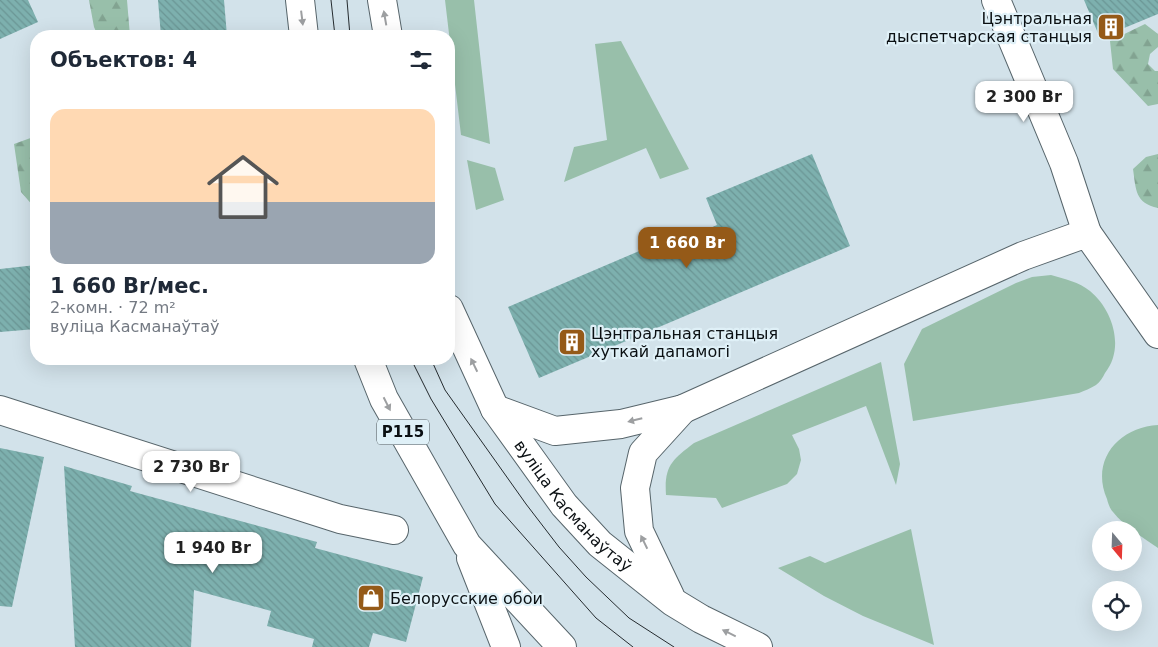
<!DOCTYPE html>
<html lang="ru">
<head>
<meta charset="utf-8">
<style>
	body { margin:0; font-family:"DejaVu Sans",sans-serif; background:#f2f2f3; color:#1f2937; height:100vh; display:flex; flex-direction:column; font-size:19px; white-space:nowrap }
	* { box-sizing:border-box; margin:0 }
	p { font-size:16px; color:#747a83 }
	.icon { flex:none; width:28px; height:28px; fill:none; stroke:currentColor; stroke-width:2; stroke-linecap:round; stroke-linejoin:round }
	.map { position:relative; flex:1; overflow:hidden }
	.side { position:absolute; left:30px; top:30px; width:425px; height:335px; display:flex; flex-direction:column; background:#fff; border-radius:20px; box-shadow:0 5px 20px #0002 }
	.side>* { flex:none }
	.needle { width:32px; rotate:161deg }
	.controls { position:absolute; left:1092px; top:521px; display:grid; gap:10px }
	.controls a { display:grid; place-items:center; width:50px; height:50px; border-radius:50%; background:#fff; box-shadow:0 5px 20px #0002; font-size:25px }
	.price { position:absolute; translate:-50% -42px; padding:0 11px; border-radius:10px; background:#fff; color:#222; font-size:16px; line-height:32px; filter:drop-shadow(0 1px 2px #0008) }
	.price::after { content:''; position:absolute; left:50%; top:30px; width:15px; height:11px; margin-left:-8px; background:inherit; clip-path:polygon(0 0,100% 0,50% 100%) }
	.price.active { background:#955a18; color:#fff }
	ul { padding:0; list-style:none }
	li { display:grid; align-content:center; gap:10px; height:265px; padding:0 20px }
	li+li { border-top:1px solid #e0e1e3 }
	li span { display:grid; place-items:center; height:155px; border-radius:15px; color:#555 }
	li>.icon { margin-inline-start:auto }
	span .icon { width:90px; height:90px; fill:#fffc; stroke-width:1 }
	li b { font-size:21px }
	h2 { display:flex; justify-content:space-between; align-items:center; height:60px; padding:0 20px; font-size:21px }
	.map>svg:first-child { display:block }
	.green { fill:#98bfaa }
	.forest { fill:url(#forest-firs) }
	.building { fill:url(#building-back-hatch) }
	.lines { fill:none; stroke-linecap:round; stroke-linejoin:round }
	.minor-casing { stroke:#57656b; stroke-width:30 }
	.major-casing { stroke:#57656b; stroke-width:30 }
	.minor { stroke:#fff; stroke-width:28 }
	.major { stroke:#fff; stroke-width:28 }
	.tram { stroke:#252b2f; stroke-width:1 }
	.oneway { fill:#9d9fa1 }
	.labels { text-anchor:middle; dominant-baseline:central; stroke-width:4.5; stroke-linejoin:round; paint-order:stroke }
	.shield { fill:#dff0f7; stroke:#4b5357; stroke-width:1 }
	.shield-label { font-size:15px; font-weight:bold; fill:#0b1013 }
	.poi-label { font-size:16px; fill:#0b1013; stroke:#dff0f7; text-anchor:start }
	.street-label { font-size:16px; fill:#0b1013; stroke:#dff0f7 }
</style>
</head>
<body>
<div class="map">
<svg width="1158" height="647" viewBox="0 0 1158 647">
	<defs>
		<pattern id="forest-firs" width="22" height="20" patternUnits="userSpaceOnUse" patternTransform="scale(1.25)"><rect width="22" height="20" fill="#98bfaa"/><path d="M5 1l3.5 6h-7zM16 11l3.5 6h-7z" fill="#82a391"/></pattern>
		<pattern id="building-back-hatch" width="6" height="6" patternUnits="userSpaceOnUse" patternTransform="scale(1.25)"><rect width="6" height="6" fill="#7db0ae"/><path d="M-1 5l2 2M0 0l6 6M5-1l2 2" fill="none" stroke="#6b9695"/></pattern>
	</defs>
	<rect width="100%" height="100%" fill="#d2e2ea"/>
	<path class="green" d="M445,0h29l16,144 -29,-9z
		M621,41l68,128 -29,10 -14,-31 -82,34 10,-35 33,-7 -12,-96z
		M467,160l28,8 9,32 -28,10z
		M1051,275c14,4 28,7 39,16 23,19 35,57 15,82 -2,4 -5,9 -9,12 -5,3 -12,6 -17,8l-166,28 -9,-57 18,-35 94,-46 16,-6z
		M881,362l19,102 -4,21 -30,-79 -74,29 7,14 2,11 -4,14 -10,10 -65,24 -6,-10 -50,-3c-2,-29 6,-35 28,-52z
		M1158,425v123c-14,-10 -34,-22 -45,-36 -3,-3 -5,-9 -6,-13 -17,-39 12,-72 51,-74z
		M911,529l23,116 -71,-29 -39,-20 -46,-28 32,-12 15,7z"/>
	<path class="forest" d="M89,0h38l3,36h-32l-4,-9z
		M1145,24l13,10v13l-8,7 -2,10 7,7h3v33l-10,2 -35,-37 -3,-28z
		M36,136v72l-2,-1 -13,-15 -7,-48z
		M1158,154v54c-23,-5 -22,-18 -25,-39l13,-12z"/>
	<path class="building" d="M0,0h28l10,22 -38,17z
		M158,0h66l3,36h-66z
		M1084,0h74v14l-58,24z
		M812,154l38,92 -311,132 -31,-71 157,-67 2,7 50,-22 -11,-27z
		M36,265v64l-36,3v-63z
		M0,448l44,9 -32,150 -12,-1z
		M64,466l68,20 -2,5 187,51 -2,6 108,29 -17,65 -33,-9 -4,14h-57l2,-8 -47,-13 4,-15 -77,-21 -3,57h-116z"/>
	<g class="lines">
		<g class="minor-casing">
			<path id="minor" d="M996,0l68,163 23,70
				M0,410l340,109 54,11"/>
		</g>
		<g class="major-casing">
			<g id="major">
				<path d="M300,0l4,36"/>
				<path d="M382,0l6,36"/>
				<path id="s1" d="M449,309l46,100 69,96 36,39 73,58 28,17 57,28"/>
				<path d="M368,359l16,40 83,146 95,102"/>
				<path d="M495,409l60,22 66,-7 62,-15 340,-153 64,-23 71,101"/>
				<path d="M471,558l35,89"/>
				<path d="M670,596l-31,-65 -4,-43 8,-35 40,-44"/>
			</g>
		</g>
		<use href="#minor" class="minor"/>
		<use href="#major" class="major"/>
		<path class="tram" d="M331,0l4,36
			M347,0l3,36
			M411,359l20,40 64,105 101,114 37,29
			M431,359l14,31 81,114 33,43 27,30 43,41 45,29"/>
	</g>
	<defs><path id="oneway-solid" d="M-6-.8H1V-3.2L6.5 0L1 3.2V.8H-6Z" transform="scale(1.25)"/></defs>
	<g class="oneway">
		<use href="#oneway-solid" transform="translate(302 18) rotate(83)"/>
		<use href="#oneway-solid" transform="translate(385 18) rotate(-100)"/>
		<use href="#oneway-solid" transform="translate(474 365) rotate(-116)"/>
		<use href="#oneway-solid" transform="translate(387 404) rotate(63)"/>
		<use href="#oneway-solid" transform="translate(635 420) rotate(166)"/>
		<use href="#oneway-solid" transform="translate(644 542) rotate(-116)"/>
		<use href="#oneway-solid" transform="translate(729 633) rotate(-154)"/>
	</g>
	<defs>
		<g id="building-square" transform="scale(1.4375)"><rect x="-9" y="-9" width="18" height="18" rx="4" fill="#955a18" stroke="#dff0f7"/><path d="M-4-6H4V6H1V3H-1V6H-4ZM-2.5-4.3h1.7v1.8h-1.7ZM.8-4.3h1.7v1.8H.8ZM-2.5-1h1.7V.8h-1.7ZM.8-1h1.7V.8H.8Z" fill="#fff"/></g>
		<g id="shop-square" transform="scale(1.4375)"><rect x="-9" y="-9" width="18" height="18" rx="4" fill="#955a18" stroke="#dff0f7"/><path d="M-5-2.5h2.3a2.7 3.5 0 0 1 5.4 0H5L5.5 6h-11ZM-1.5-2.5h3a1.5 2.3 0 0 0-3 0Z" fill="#fff"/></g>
	</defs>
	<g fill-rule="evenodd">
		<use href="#building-square" x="1111" y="27"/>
		<use href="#building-square" x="572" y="342"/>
		<use href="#shop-square" x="371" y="598"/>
	</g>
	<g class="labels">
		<rect class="shield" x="377" y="419.5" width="52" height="25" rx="4"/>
		<g class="shield-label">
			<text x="403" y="432">Р115</text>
		</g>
		<g class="poi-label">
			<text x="1092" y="18" text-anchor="end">Цэнтральная<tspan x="1092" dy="18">дыспетчарская станцыя</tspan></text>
			<text x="591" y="333">Цэнтральная станцыя<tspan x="591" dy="18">хуткай дапамогі</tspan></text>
			<text x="390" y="598">Белорусские обои</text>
		</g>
		<g class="street-label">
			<text stroke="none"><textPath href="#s1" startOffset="235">вуліца Касманаўтаў</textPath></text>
		</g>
	</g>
</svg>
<div class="controls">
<a><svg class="needle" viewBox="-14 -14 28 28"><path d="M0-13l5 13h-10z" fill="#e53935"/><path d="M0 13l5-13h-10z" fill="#747a83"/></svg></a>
<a><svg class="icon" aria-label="locate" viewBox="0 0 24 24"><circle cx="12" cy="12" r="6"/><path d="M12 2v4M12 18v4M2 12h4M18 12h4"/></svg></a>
</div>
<b class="price" style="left:1024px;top:123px">2 300 Br</b>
<b class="price active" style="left:687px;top:269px">1 660 Br</b>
<b class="price" style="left:191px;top:493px">2 730 Br</b>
<b class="price" style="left:213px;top:574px">1 940 Br</b>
<section class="side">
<h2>Объектов: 4<svg class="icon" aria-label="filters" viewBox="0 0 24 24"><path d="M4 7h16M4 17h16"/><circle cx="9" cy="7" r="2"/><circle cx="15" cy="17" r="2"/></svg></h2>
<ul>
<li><span style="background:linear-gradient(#ffd9b3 60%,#9aa5b1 0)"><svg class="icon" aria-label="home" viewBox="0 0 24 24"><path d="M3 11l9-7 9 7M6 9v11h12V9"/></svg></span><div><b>1 660 Br/мес.</b><p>2-комн. · 72 m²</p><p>вуліца Касманаўтаў</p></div></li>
</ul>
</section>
</div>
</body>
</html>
